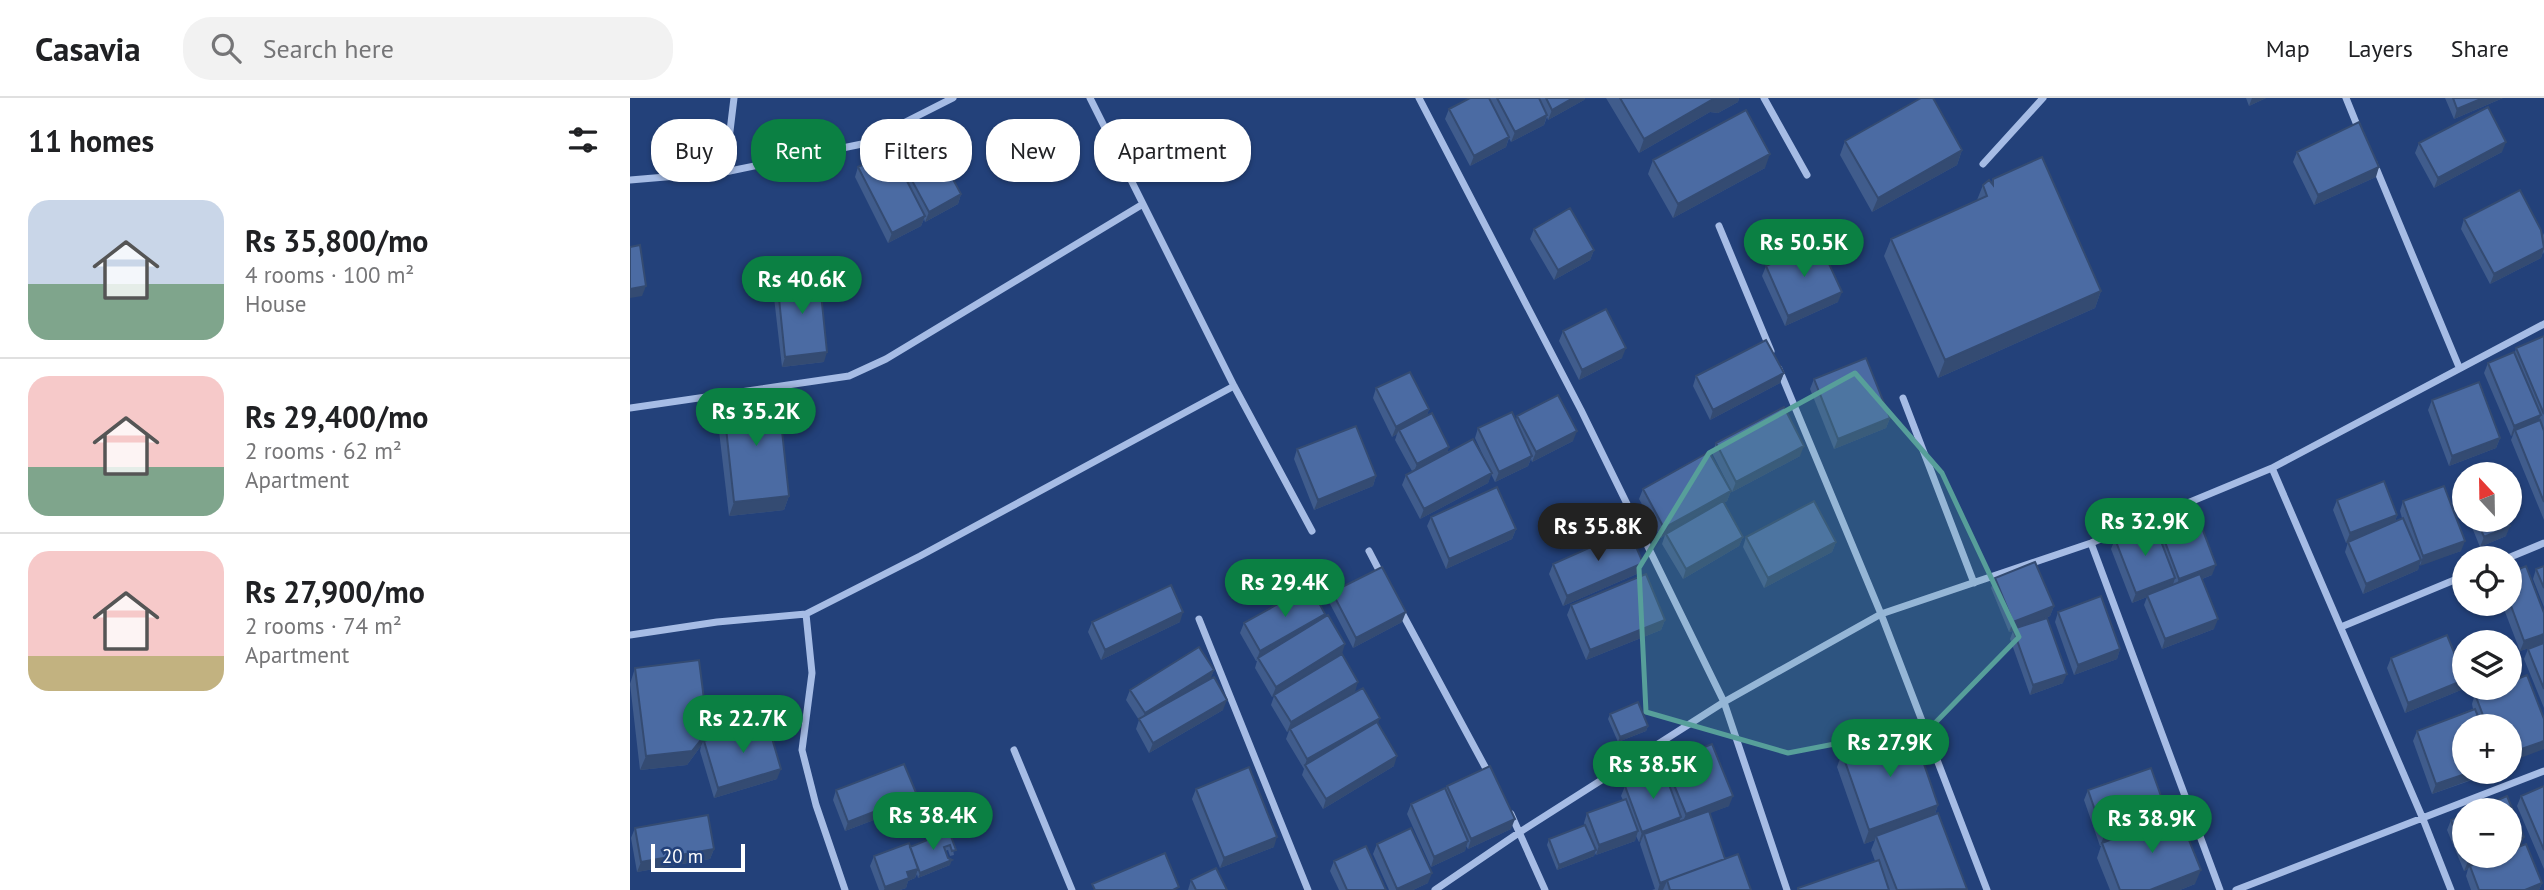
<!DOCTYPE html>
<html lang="en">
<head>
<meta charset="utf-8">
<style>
	body { margin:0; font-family:"PT Sans",sans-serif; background:#f2f2f2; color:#202124; height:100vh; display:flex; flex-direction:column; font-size:26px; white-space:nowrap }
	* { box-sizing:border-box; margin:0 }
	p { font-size:23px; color:#757577 }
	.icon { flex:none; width:38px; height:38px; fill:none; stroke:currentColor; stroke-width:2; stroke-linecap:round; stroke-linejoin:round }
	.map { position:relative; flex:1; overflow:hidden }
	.sheet { display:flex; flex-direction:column; background:#fff; width:630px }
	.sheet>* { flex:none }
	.banner { position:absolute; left:21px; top:21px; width:665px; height:63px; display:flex; gap:14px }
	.needle { width:46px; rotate:338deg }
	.controls { position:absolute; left:1822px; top:364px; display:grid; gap:14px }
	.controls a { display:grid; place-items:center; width:70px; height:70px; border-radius:50%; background:#fff; box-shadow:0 2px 5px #0004; font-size:35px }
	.scale { position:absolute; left:21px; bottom:18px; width:94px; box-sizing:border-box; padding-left:7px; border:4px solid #fff; border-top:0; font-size:19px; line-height:24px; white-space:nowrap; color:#fff; -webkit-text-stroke:5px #23417a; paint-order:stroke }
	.price { position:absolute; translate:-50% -60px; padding:0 16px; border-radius:24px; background:#0b8043; color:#fff; font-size:23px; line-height:46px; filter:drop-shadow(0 2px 4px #0008) }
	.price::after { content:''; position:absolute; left:50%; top:42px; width:21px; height:16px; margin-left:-10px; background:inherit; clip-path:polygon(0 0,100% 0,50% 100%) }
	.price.on { background:#222; color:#fff }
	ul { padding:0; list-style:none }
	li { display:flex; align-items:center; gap:21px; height:175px; padding:0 28px }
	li+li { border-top:2px solid #e0e0e0 }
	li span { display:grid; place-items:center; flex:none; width:196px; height:140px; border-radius:21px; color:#555 }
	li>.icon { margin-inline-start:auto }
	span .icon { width:84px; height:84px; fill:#fffc; stroke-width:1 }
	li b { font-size:30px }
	h2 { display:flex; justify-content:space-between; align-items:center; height:84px; padding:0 28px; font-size:30px }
	.pill { padding:0 24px; border-radius:28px; background:#fff; box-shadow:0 2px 5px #0004; font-size:24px; line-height:63px }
	.pill.on { background:#0b8043; color:#fff }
	header { display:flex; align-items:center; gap:42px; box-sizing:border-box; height:98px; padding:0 35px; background:#fff; border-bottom:2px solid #e0e0e0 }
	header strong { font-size:33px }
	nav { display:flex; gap:38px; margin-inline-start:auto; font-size:24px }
	.search { width:490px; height:63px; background:#f2f2f2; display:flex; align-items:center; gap:18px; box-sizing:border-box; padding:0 24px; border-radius:28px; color:#757577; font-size:26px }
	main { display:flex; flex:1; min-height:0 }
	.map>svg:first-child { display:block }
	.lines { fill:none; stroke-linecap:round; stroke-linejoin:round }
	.minor { stroke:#a6bce5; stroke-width:7 }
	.wall { fill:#405c8c }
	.shaded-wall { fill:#344b72 }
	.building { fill:#4b6ba3; stroke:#344b72; stroke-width:2 }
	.marked { fill:#579f9a; fill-opacity:0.2; stroke:#579f9a; stroke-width:5; stroke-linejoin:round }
</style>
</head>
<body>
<header>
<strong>Casavia</strong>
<div class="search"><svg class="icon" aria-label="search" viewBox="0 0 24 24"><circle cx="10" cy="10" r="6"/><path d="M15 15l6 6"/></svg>Search here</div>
<nav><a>Map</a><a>Layers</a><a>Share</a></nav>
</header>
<main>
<section class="sheet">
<h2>11 homes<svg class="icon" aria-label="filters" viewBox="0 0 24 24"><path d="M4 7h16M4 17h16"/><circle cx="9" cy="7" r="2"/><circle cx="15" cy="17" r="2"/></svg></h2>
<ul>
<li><span style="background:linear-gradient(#c9d6e8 60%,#7fa58c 0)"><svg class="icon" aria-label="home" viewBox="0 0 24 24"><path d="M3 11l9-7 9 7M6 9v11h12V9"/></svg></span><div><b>Rs 35,800/mo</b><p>4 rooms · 100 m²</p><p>House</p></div></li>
<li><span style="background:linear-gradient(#f6c9c9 65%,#7fa58c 0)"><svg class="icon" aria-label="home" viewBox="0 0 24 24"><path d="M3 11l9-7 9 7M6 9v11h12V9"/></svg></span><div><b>Rs 29,400/mo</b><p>2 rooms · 62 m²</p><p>Apartment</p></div></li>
<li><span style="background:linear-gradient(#f6c9c9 75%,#c2b280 0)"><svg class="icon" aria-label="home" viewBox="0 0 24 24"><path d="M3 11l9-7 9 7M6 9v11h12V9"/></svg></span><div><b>Rs 27,900/mo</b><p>2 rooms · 74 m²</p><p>Apartment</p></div></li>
</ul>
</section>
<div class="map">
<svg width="1914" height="792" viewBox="0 0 1914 792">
	<rect width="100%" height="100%" fill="#23417a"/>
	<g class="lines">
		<path class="minor" d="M460,0l144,288 78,145
			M789,0l162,312 143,292 63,188
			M1134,0l43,77
			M1716,0l13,32
			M1744,65l85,204
			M1353,66l60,-66
			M95,74l9,-74
			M0,82l95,-8 137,-28 91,-46
			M1089,128l52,125
			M1149,271l102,245 106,276
			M1273,300l71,185
			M0,310l219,-32 37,-17 257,-155
			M1642,370l151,351 28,71
			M1461,445l129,347
			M739,453l13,25
			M1878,460l36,-15
			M771,513l89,165
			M176,516l6,59 -10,77 14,55 29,85
			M569,521l109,271
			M1711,529l123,-51
			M0,537l87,-13 89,-8 114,-58 314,-170
			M384,652l58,140
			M881,716l34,76
			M805,792l85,-58 204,-130 157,-88 210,-71 181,-75 272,-144
			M1606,792l308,-119"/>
	</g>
	<path class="wall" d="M840,0h115l-1,2 -36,20 -1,-3 -3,8 -33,17 -2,-4 -3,9 -36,19 -25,-47 4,-10z
		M976,0h133l-1,4 -20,11 -8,-1 -71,41z
		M1616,0h20l-17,8z
		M1815,0h58l-49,21z
		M1215,43l117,9 -5,15 -85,47 -32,-57z
		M1789,45l83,9 -68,36 -19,-35z
		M266,53l65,43 -3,10 -33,18 -1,-3 -3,7 -33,17 -33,-66 3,-10 36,-11z
		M1667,54l79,25 -62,28 -21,-43z
		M1023,62l112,8 -92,50 -25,-44z
		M1363,81l108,112 -6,17 -157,70 -54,-122 7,-17 86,-39 6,-15 8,-2z
		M1834,121l78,18 2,-4v21l-1,-2 -2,6 -51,26 -29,-55z
		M904,131l60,21 -4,10 -36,20 -24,-41z
		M1136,168l72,36 -53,24 -23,-50z
		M147,181l47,83 -42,5 -9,-78z
		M933,233l59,27 -43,22 -20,-39z
		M1914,238v184l-33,-80 2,-5 -2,1 -27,-63 4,-10 27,-11 1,-4z
		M1154,275l-4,10 -70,37 -17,-34 3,-10z
		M1184,281l76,39 -4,10 -52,21 -24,-60z
		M746,290l53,21 -2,6 21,37 39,12 -12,-26 3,-10 38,-7 1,-5 56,25 -41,21 -1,-3 -3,7 -33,16 -4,-8 -3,9 -68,36 -18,-34 4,-10 6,-4 -17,-31 2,-6 -5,3 -19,-39z
		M93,302l66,96 -5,14 -55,6 -12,-102z
		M1802,302l68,38 -4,10 -47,18 -21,-56z
		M1086,345l84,13 -68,36 -20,-39z
		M667,351l79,27 -3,10 -59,24 -20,-51z
		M1834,382v26l-6,-15 3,-10z
		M1013,391l88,2 -4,10 -3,2 19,34 -4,9 -56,33 -21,-35 3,-9 -4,3 -22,-39z
		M1707,402l60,15 -2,7 7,-4 -2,-7 3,-10 58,50 -42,14 -1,5 -55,24 -18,-42 3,-10 -2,1 -13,-33z
		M801,419l85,12 -4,10 -66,30 -19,-43z
		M1526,420l56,57 -10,4 12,50 -52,20 -18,-44 3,-8 -15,6 -21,-54 4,-10 39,-16z
		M1839,422h38l-1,16 -26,11z
		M1116,439l90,5 -4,10 -68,36 -21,-41z
		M923,466l86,9 -76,33 -14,-32z
		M1914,468v41l-11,-28 3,-10z
		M1365,480l59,28 -4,10 -4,2 17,65 -33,12 -20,-56 3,-8 -4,1 -18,-44z
		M702,494l70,30 -49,26 -24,-46z
		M1872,506h8l34,39 -24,8z
		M941,507l94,15 -4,10 -75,30 -19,-45z
		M1428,514l62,37 -3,10 -43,16 -19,-53z
		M694,520l18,36 13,38 -26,15 49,16 16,43 -71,43 -21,-34 2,-6 -18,-30 3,-8 -2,1 -16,-27 3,-9 -2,1 -17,-29 2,-7h-1l-16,-28 4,-10z
		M462,524h88l-79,38 -13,-28z
		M1914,545v65l-20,-49 4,-10z
		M1761,560l73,19v6l-3,7 -56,23 -18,-45z
		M5,570l69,72 73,39 -63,19 -14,-47 1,-5 -14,19 -47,5 -10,-86z
		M584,572l-4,9 13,31 -74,43 -13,-24 3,-9 -13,-20 4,-10z
		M1845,596l35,32h-46l28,47 -60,21 -19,-53 4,-10 56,-22 -1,-5z
		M980,616l38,12 -2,5 -28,11 -10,-23z
		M1212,655l96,52 -3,9 32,76h-170l1,-2 77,-27 -4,-11 4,-10 -11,4 -27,-77z
		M1035,665l64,43 -20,7 16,46 26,31h-99l3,-1 -15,-45 1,-3 -2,1 -3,-6 -1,5 -39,14 -1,-2 -1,3 -37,14 -10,-25 2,-6 36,-14 -1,-2 3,-10 36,-13 -2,-4 4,-10 37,-14z
		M817,688l64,43 -43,20 -2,-3 -1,5 -34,16 -24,-53 4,-10 34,-14z
		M1914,688v83l-27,-63 4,-10z
		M566,691l78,58 -54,21 -28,-69z
		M206,692l81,5 -4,10 -68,26 -12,-31z
		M1458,692l79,23 -2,5 30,66 -15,6h-70l-13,-32 4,-12h-1l-16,-46z
		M1834,717v41h46l11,-10 21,37 -3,7h-68l-5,-14 2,-7 -4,2 -17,-41 4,-10z
		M5,730l79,21 -4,10 -73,13 -6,-34z
		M319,733l5,24 -4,1 -2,-6 -3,1 5,14 -32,13 -1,-4 -2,4 -7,3 -2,7 -6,2h-21l-9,-24 4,-10 36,-9z
		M747,746l51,39 -15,7h-24l-16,-36z
		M704,763l52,29h-47l-9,-19z
		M561,782l36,10h-39z"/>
	<path class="shaded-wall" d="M943,0h12l-1,2 -36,20 4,-10z
		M1085,0h24l-1,4 -20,11 -8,-1 -71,41 5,-14z
		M1622,0h14l-17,8z
		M1853,0h20l-49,21 3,-10z
		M917,17l-3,10 -33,17 4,-10z
		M879,39l-3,10 -36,19 4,-10z
		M1876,44l-4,10 -68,36 4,-10z
		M1332,52l-5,15 -85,47 6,-14z
		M1140,56l-5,14 -92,50 5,-14z
		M1749,69l-3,10 -62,28 4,-10z
		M331,96l-3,10 -33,18 4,-10z
		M295,118l-4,10 -33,17 4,-10z
		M1914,150l-3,10 -51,26 4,-10z
		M964,152l-4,10 -36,20 4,-10z
		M16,188l-4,10 -12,2v-9z
		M1471,193l-6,17 -157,70 7,-18z
		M1212,194l-4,10 -53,24 3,-10z
		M996,250l-4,10 -43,22 3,-10z
		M197,254l-3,10 -42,5 3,-10z
		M1154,275l-4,10 -70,37 3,-10z
		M799,311l-3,10 -27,11 -2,4 -5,3 4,-10z
		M1911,317l-4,10 -22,5 -2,5 -2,1 3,-10z
		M1260,320l-4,10 -52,21 4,-10z
		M947,333l-4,10 -41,21 4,-10z
		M1870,340l-4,10 -47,18 3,-10z
		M1174,348l-4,10 -68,36 4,-10z
		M819,349l-3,10 -33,17 4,-10z
		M902,358l-4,10 -33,16 4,-10z
		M862,375l-4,10 -68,36 4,-10z
		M746,378l-3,10 -59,24 4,-10z
		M1101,393l-4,10 -60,34 -1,-1 -1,1 -4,3 3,-10z
		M159,398l-5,14 -55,6 5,-14z
		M1767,417l-3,10 -48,18 4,-10z
		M1880,428l-4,10 -26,11 4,-10z
		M886,431l-4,10 -66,30 3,-10z
		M1113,439l-4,9 -56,33 3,-10z
		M1835,443l-4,10 -41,15 3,-10z
		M1206,444l-4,10 -68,36 4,-10z
		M1791,462l-3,10 -55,24 3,-10z
		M1013,465l-4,10 -76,33 4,-10z
		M1586,467l-4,10 -37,14 4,-10z
		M1545,480l-3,10 -25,7v2l-15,6 4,-10z
		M1424,508l-4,10 -41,16 4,-10z
		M553,514l-3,10 -79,38 4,-10z
		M776,514l-4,10 -49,26 3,-10z
		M695,516l-3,10 -64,34 -2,3 4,-10z
		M1588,521l-4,10 -52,20 3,-10z
		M1035,522l-4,10 -75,30 4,-10z
		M1914,536v9l-24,8 4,-10z
		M715,546l-3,10 -70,43 4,-10z
		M1490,551l-3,10 -43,16 4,-10z
		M584,572l-4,10 -69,43 4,-10z
		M1437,576l-4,9 -33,12 3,-10z
		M1834,582l-3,10 -56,23 3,-10z
		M728,584l-3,10 -68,40 4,-10z
		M597,602l-4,10 -74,43 4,-10z
		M750,620l-4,10 -71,37 2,-6z
		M1018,628l-2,5 -28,11 2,-5z
		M78,633l-7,15 -14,19 -47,5 6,-14z
		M1914,643v8l-34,13v-9z
		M767,658l-3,10 -71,43 3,-10z
		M151,671l-4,10 -63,19 4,-10z
		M1841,674h21l-60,22 4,-10z
		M287,697l-4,10 -68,26 3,-9z
		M1103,698l-4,10 -47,18 4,-10z
		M1308,707l-5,14 -57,17 -1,4 -11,4 5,-14z
		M1537,715l-4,10 -61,20 -2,3 4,-10z
		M1051,719l-4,10 -33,7 -3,7 -2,1 3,-10z
		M885,721l-4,10 -43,20 3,-10z
		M1008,733l-3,10 -39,14 3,-10z
		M647,739l-3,10 -54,21 4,-10z
		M1894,739l-3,10 -11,5v-9z
		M838,743l-3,10 -34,16 3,-10z
		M84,751l-4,10 -73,13 4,-10z
		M966,752l-2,6 -37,14 2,-5z
		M1850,758h20l-30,10 -2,3 -4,2 4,-10z
		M322,762l-2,5 -32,13 2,-5z
		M288,771l-3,9 -7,3 -2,7 -6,2h-16l1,-3 22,-15z
		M1571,772l-6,14 -15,6h-30z
		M802,775l-4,10 -15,7h-17z
		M1037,783l-4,9h-5l2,-7z
		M1912,785l-3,7h-14z"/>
	<path class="building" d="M840,0h19l20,39 -35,19 -25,-47z
		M867,0h42l8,17 -32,17z
		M916,0h27l-21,12z
		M990,0h95l-71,41z
		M1291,0h12l29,52 -84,48 -33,-57z
		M1823,0h30l-26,11z
		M1858,9l18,35 -68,36 -19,-35z
		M1116,12l24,44 -92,50 -25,-44z
		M1729,24l20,45 -61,28 -21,-43z
		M298,35l33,61 -32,18 -33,-61z
		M261,52l34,66 -33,17 -34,-66z
		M1412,59l59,134 -156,69 -54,-121 96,-43 -4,-11 6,-5 4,5v-6z
		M1890,92l21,40 3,18 -50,26 -30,-55z
		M940,110l24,42 -36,20 -24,-41z
		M1189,144l23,50 -54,24 -22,-50z
		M10,147l6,41 -16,3v-42z
		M189,176l8,78 -42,5 -8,-78z
		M976,211l20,39 -44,22 -19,-39z
		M1914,238v78l-28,-66z
		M1136,242l18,33 -71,37 -17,-34z
		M1884,254l27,63 -27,11 -26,-63z
		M1236,260l24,60 -52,21 -24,-60z
		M780,274l19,37 -33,18 -20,-39z
		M1849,284l21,56 -48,18 -20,-56z
		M148,296l11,102 -55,6 -11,-102z
		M928,297l19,36 -41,21 -19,-36z
		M1154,309l20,39 -68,36 -20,-39z
		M882,314l20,44 -33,16 -21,-44z
		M802,315l17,34 -32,17 -18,-34z
		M1910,322l4,11v71l-29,-72z
		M726,328l20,50 -58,24 -21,-51z
		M843,341l19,34 -68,36 -18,-34z
		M1079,354l22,39 -67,37 -21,-39z
		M1858,372l1,4h-11z
		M1754,383l13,34 -47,18 -13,-33z
		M1814,388l21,55 -42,15 -20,-55z
		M867,389l19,42 -67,30 -18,-42z
		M1093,403l20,36 -57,32 -20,-35z
		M1184,403l22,41 -68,36 -22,-41z
		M1563,406l23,61 -37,14 -23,-61z
		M1773,420l18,42 -55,24 -18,-42z
		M1847,422h30l3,6 -26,11z
		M1524,425l21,55 -39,15 -21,-54z
		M999,432l14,33 -76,33 -14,-32z
		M1405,464l19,44 -41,16 -18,-44z
		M1896,468l18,47v21l-20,7 -14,-38v-30z
		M1914,468v22l-8,-19z
		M752,469l24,45 -50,26 -24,-46z
		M1016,476l19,46 -75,30 -19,-45z
		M1570,476l18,45 -53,20 -18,-44z
		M541,487l12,27 -78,38 -13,-28z
		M680,488l15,28 -65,37 -16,-28z
		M1471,498l19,53 -42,16 -20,-53z
		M698,517l17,29 -69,43 -18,-29z
		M1417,520l20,56 -34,11 -20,-56z
		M1817,537l17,42v3l-56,23 -17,-45z
		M1914,545v46l-16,-40z
		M569,549l15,23 -69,43 -15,-23z
		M712,556l16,28 -67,40 -17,-27z
		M69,562l9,71 -16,20 -46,5 -11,-88z
		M1897,577l17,44v22l-34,12v-27h-23l-12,-32 18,-6h17v-6z
		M584,579l13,23 -74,43 -14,-24z
		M733,590l17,30 -73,41 -17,-30z
		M1008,604l10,24 -28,11 -10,-23z
		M1845,611l7,17h-18v46h7l-35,12 -19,-53z
		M137,623l14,48 -63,19 -14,-47z
		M747,624l20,34 -71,43 -21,-34z
		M1282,631l26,76 -69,25 -27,-77z
		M1082,646l21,52 -47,18 -21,-51z
		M274,666l13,31 -69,27 -12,-32z
		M860,668l25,53 -44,20 -24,-53z
		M619,669l28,70 -53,21 -28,-69z
		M1521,670l16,45 -63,23 -16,-46z
		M1034,673l17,46 -39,15 -17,-46z
		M1914,688v64l-23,-54z
		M815,690l23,53 -34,16 -23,-53z
		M1877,698l17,41 -14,6v-33h-35z
		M996,701l12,32 -39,14 -12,-32z
		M1079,713l16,48 -65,24 -16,-49z
		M1308,715l29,76 -70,1 -21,-54z
		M1548,715l23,57 -51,20h-30l-18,-47z
		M78,717l6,34 -73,13 -6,-34z
		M1834,717v37l-13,-32z
		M955,727l11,25 -37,15 -10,-26z
		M781,730l21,45 -35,16 -20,-45z
		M319,733l7,19 -4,1 -2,-6 -6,2 4,11 4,2 -32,13 -10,-26z
		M279,745l9,26 -11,3 2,6 -24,9 -11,-31z
		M1896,746l16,39 -17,7h-46l-9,-24 26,-10h14v-6z
		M736,748l20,44h-39l-13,-29z
		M535,755l14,34 -6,3h-78l-3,-6z
		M1108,756l13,36h-81l-3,-10z
		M1835,758h15l-12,5z
		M1249,762l10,30h-91v-2z
		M586,770l11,22h-31l-5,-10z"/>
	<path class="marked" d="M1225,275l87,100 77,164 -86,88 -145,28 -142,-41 -7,-144 70,-115z"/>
</svg>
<div class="controls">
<a><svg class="needle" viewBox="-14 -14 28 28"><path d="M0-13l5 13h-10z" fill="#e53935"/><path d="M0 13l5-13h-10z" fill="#757577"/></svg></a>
<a><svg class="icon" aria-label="locate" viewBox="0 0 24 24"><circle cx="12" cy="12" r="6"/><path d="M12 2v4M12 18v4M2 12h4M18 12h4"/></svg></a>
<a><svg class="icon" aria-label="layers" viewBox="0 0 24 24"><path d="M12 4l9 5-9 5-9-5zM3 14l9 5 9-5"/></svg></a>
<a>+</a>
<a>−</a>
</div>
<div class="scale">20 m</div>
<b class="price" style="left:1174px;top:181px">Rs 50.5K</b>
<b class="price" style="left:172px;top:218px">Rs 40.6K</b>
<b class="price" style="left:126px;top:350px">Rs 35.2K</b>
<b class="price" style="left:1515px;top:460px">Rs 32.9K</b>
<b class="price on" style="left:968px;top:465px">Rs 35.8K</b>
<b class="price" style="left:655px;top:521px">Rs 29.4K</b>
<b class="price" style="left:113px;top:657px">Rs 22.7K</b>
<b class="price" style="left:1260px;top:681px">Rs 27.9K</b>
<b class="price" style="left:1023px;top:703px">Rs 38.5K</b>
<b class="price" style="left:303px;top:754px">Rs 38.4K</b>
<b class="price" style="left:1522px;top:757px">Rs 38.9K</b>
<div class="banner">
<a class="pill">Buy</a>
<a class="pill on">Rent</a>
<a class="pill">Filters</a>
<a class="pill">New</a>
<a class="pill">Apartment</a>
</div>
</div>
</main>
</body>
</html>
